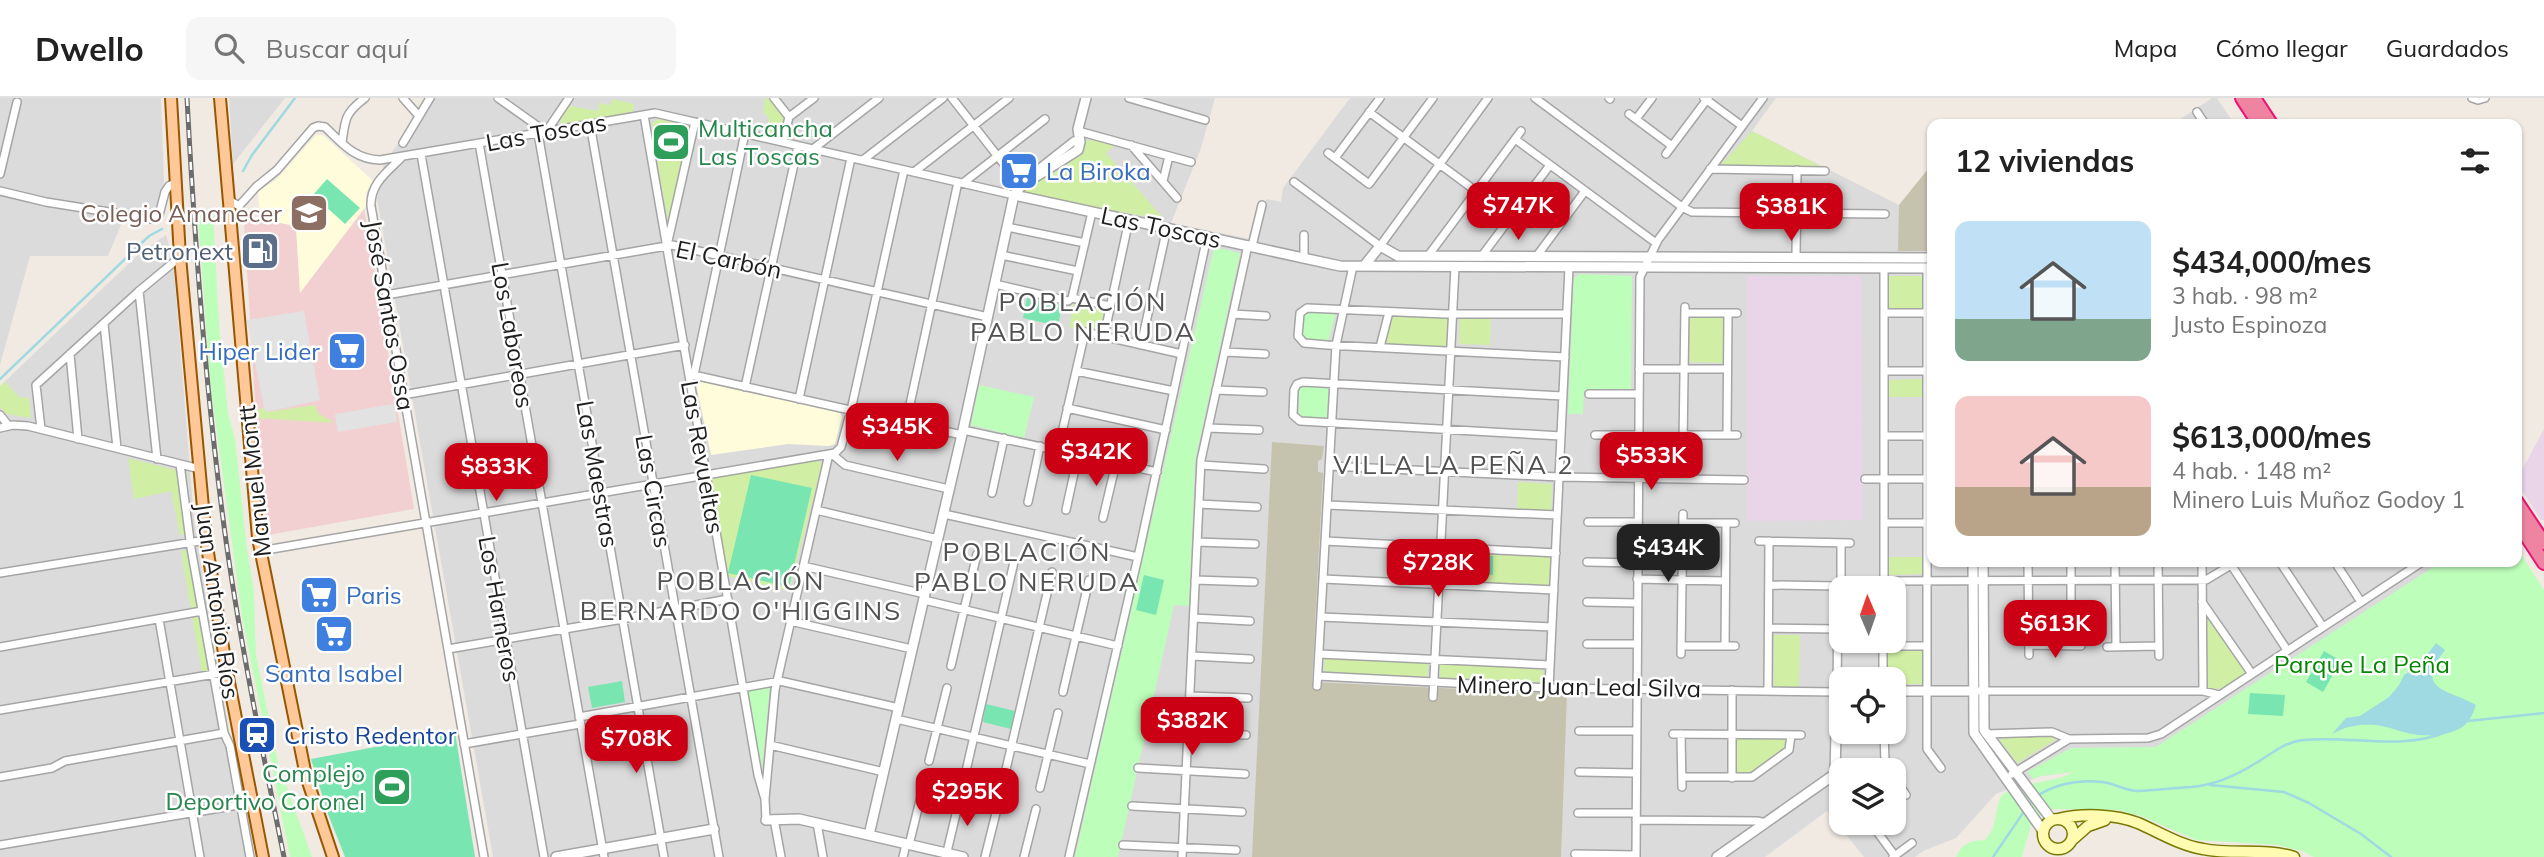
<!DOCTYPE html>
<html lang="es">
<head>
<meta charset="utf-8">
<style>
	body { margin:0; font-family:Mulish,sans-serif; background:#f6f6f6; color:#222; height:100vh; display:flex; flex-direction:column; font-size:26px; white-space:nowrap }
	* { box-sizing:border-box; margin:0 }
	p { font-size:23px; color:#767676 }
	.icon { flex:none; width:38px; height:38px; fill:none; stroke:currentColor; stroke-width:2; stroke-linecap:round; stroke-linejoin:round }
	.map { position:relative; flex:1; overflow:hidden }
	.drawer { position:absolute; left:1927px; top:21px; width:595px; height:448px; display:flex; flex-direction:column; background:#fff; border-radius:14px; box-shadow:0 2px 5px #0004 }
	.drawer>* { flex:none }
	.needle { width:46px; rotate:358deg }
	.tools { position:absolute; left:1829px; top:478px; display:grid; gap:14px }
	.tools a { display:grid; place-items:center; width:77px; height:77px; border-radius:14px; background:#fff; box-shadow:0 2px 5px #0004; font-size:35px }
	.price { position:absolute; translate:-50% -60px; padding:0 16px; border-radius:14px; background:#cb0014; color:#fff; font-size:23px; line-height:46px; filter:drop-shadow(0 2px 4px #0008) }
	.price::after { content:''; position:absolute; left:50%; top:42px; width:21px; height:16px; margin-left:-10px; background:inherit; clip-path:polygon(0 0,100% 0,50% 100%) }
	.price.active { background:#222; color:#fff }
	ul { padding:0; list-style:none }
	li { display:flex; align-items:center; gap:21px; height:175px; padding:0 28px }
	li span { display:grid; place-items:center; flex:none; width:196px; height:140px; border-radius:14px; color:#555 }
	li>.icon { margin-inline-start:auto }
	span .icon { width:84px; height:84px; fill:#fffc; stroke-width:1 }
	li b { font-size:30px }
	h2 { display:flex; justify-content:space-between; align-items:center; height:84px; padding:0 28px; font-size:30px }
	header { display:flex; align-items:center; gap:42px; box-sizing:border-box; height:98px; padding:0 35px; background:#fff; border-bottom:2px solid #e0e0e0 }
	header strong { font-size:33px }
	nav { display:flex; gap:38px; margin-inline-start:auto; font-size:24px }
	.search { width:490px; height:63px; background:#f6f6f6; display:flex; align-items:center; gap:18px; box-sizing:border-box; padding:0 24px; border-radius:14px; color:#767676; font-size:26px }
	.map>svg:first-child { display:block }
	.residential { fill:#dcdbdb; fill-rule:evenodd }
	.commercial { fill:#f2d0d2 }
	.industrial { fill:#e9d4e8 }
	.education { fill:#fffcdc }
	.construction { fill:#c5c3ad }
	.grass { fill:#d0efa4 }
	.park { fill:#bdfebb }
	.pitch { fill:#79e6b1 }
	.parking { fill:#e2e2e2 }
	.water { fill:#9fd9e1 }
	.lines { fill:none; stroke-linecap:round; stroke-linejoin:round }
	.stream { stroke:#9fd9e1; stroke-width:2.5 }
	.minor-casing { stroke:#a5a5a5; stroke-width:10 }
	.tertiary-casing { stroke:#a5a5a5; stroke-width:12 }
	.secondary-casing { stroke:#787900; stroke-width:13 }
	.primary-casing { stroke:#975600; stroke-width:14 }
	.motorway-casing { stroke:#e91473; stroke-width:16 }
	.minor { stroke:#fff; stroke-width:7 }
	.tertiary { stroke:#fff; stroke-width:9 }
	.secondary { stroke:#fffbb1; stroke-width:10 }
	.primary { stroke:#ffc898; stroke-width:10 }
	.motorway { stroke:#ee83a2; stroke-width:12 }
	.rail-casing { stroke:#6c6c6c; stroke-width:5 }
	.rail { stroke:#fff; stroke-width:2.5; stroke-dasharray:8; stroke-linecap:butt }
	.labels { text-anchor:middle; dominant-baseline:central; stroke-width:5; stroke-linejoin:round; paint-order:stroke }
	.leisure-label { font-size:24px; fill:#27864d; stroke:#fff; text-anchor:start }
	.street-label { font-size:24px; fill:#1e1e1e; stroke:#fff }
	.shop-label { font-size:24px; fill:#366cbe; stroke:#fff; text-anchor:start }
	.education-label { font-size:24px; fill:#785e54; stroke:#fff; text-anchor:end }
	.service-label { font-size:24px; fill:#4e5e75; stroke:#fff; text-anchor:end }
	.park-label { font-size:24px; fill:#048602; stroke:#fff }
	.transit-label { font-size:24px; fill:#164399; stroke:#fff; text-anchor:start }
	.neighbourhood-label { font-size:26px; letter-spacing:2px; fill:#515151; stroke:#fff }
</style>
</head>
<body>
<header>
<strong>Dwello</strong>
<div class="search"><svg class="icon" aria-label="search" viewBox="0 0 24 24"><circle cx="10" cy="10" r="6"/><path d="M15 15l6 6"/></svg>Buscar aquí</div>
<nav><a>Mapa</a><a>Cómo llegar</a><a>Guardados</a></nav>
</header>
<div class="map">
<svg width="2544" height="759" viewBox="0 0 2544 759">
	<rect width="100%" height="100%" fill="#f0eae3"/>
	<path class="residential" d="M0,0h161l4,113 -8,9h-34l-15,36h-78l-30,109z
		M229,0h56l-52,66z
		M431,0h784l-14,50 -30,75 84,17 11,-41 15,3 2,-14 67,-90h426l-24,33 147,74v46h33v311h578l-86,94 -329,113 -54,7 -45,18 -40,44 -33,13 -8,6h-51l-37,-46 -62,46h-1272l-116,-659 7,-35zM1841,490h53v52h-53zM1841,581h53v53h-53zM1841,672h53v52h-53z
		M2212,0h5l17,26h-61z
		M166,137l7,23 21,261 52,338h-246v-471l141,-134z"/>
	<path class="commercial" d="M364,110l50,301 -146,26 -12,-117 -12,-197 16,-2 36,7 4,66z"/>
	<path class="industrial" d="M1747,178h114l2,244 -116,1z
		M2544,331v91h-3l-25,-39z"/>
	<path class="education" d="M316,37h7l50,46 -7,12 1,12 -67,88 -4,-67 -36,-7 -2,-28 18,-11z
		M701,282l139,33 2,4 -7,27 -6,2 -41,-2 -77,11 -15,-71z"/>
	<path class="construction" d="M1932,66v87h-34l1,-46z
		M1272,344l52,4 -2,13 -4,2v11l5,1 -11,209 255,12 -6,163h-309z"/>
	<path class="grass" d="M765,0l6,1 13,16 -1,20 -3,2 -14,-4 3,-13 -2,-5 -4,-2z
		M613,1l21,5 -1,8 -70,13 -4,-3 11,-16 28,5 2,-8 10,2z
		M658,21l33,7 -23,97 -16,-95v-5z
		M1752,33l76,39 -110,-2z
		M1093,39l24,6 -11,10 59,67 -144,-27c20,-18 56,-23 62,-52l11,-1z
		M1887,178h37v33h-37z
		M1078,203l27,6 2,3 -4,22 -4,1 -30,-6 5,-24z
		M1396,217l51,3 3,2 -2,27 -60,-2 -2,-3 7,-25z
		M1460,219l31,1 -1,27 -31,-1z
		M1690,219h35v46l-35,-1z
		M1923,281v18h-38v-17z
		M5,284l14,15 10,1 2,20 -24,-4 -7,-7v-21z
		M315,307l3,8 16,10 -78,-5v-8l8,-2 3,4z
		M128,360l59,15 5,60 -12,2 -9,-44 -37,8z
		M816,361l6,5 -33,127 -62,-15 -17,-98z
		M1518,384l34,2 -1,27 -34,-2z
		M194,451l20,123 -12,2 -21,-123z
		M1446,451l105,6 -1,32 -106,-6z
		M1888,459h37v17l-37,1z
		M2205,514l41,60 -22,17 -19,-1z
		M1774,537h26l-1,52h-25z
		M1888,553h37l-1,33h-30v-5h-6z
		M1325,558l104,5 -2,16 -103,-4z
		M1440,564l103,5v15l-103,-4z
		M2051,637l4,5 -38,23 -18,-24z
		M1737,639h49l3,3v5l-37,29h-12l-4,-3z"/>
	<path class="park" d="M213,115l6,112 9,89 7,25 12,110 7,43 2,63 22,108 34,94h-22l-48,-241 -32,-235 -12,-167z
		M1214,149l26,6 -45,208 -6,145 -15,-1 -56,252h-43z
		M1580,176l52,2 -1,114h-47l-1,24h-15l6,-136z
		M1304,213l32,1 -8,30 -24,-1c-5,-7 -4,-22 0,-30z
		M979,287l55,12 -10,41 -53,-13z
		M1301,287l26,2 2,2 -2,29 -28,-2v-29z
		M2517,450l27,42v267h-230l-12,-6 -25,-6 -81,-5 -55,-24 -24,-6 -63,-1 -22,12 -10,36h-66c7,-14 13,-16 29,-17 14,-15 8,-29 17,-45 21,-14 54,-12 71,-23l-32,4 -8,3 -6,-7 44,-24 85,-1 285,-185h75z
		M770,588l-8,81 -2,2 -14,-79z"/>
	<path class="pitch" d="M665,25l21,5 -9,33 -20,-4z
		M327,81l33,29 -15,16 -32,-29z
		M1027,200l35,7 -4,21 -35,-8z
		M751,377l61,13 -23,99 -61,-14z
		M1462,456l31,2v19l-32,-2z
		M1144,477l20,5 -8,35 -20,-5z
		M2324,553l17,10 -18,31 -17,-10z
		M622,583l3,21 -33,6 -4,-21z
		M2250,595l35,2 -2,21 -35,-2z
		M986,606l29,7 -4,18 -28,-7z
		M455,634l20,125h-130l-17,-43 -17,-55z"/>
	<path class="parking" d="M304,213l16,89 -54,12 -2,-4 -17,-88z
		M394,306l3,18 -59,10 -3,-18z"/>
	<path class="water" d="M2436,545l9,7c-32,41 4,39 31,55 -2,6 -5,14 -10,19 -14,13 -42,13 -59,9 -11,-3 -21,-7 -32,-8 -16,-1 -29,1 -43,9l14,-16 14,-2 29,-19 10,-12 5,-10 14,-8z"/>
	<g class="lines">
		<path class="stream" d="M243,73l9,-16 43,-57
			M0,281l149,-143 13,-7
			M2468,623l76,-8
			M2210,687l74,7 25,11 52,31 30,23
			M2029,706c16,-19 48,-25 73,-22 12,1 24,9 36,9 18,-1 36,-3 54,-4 23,-2 45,-12 64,-24 16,-9 28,-21 47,-23 48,-5 98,11 143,-8
			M1993,759l32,-47"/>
		<g class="minor-casing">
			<path id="minor" d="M403,0l16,18
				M498,0l48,34 23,-34
				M774,0l15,19
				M952,0l69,88 6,-8 47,-37
				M1129,0l76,22
				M1535,0l147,109 10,5 193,2
				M1609,0l1,1
				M1704,0l38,28
				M2472,0l6,2 7,-2
				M1369,14l142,105
				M2197,14l8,12
				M1629,16l43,32
				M644,17l114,660 7,24
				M789,19l25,-19
				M1636,21l16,-21
				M590,26l129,733
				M1078,33l113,31
				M538,35l126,724
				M1515,41l141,104
				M783,44l6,-25
				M342,45c3,-24 3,-30 23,-45
				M403,45l27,-45
				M479,45l125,714
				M1131,47l46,53
				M813,51l66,-51
				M1328,55l41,31 64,-86
				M421,56l123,703
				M1666,56l42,-56
				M401,60c-14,14 -31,26 -30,48l113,651
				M1335,60l45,-60
				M863,62l80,-62
				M1710,71l115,2
				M914,74l95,-74
				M0,76l17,-72
				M1163,83l6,-25
				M1294,84l86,64 108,-148
				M963,85l82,-64
				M0,93l46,11 106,17 7,-4 6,-23 4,-6 6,-3
				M229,102l10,6 17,-19 21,-17 36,-42 5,-2 7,1c17,16 29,32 55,33l275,-47 359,82
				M1007,129l78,16
				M1304,137v23
				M668,143l27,-119
				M1252,148l10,-41
				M1001,157l77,16
				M1428,158l93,-125
				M1481,159l69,-92
				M1536,159l49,-66
				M1796,160l1,-88
				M1927,170v481l14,19
				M995,186l73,17 4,-3 38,8
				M139,193l18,168
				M386,197l286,-50 316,72
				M1072,200l20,-86
				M1685,215h52
				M1884,215h43
				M1233,216l33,2
				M104,226l13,124
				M1104,238l25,-116
				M1141,247l26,-117
				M1380,249l9,-35
				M1225,254l40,2
				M70,256l8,85
				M1565,259l-238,-12 -23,-2 -6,-7 2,-23 7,-5 138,6h122
				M1639,271h88
				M1076,273l98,20
				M1884,273h48
				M689,276l273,61
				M694,277l51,-242
				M745,289l53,-241
				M1216,292l47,2
				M1589,296h50
				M403,297l282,-50
				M799,301l52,-241
				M1067,310l99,22
				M0,317l8,10
				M906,325l52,-241
				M0,330l13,-3 15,1 172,43
				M1208,330l51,2
				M41,331l-5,-44 103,-94 41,-34
				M963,332l194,42
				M1595,337h43
				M1683,337h54
				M1727,337l1,-122
				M1561,338l-261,-15 -7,-6 1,-25 3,-6 6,-2 260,14
				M1884,338h43
				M1683,346l2,-137
				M1058,352l27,-118 97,22
				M832,356l13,11 104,24
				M180,366l11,84 33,185 6,13 20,111
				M1201,367l63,4
				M1329,368l230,11 185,3
				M1865,381h66
				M992,395l12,-55
				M1028,404l12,-56
				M1199,406l58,3
				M1327,407l230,10
				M816,412l122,29
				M1066,412l12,-55
				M944,416l194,43
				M1103,420l13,-55
				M1588,424h49
				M1683,425h52
				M1884,425h43
				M1325,443l231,12
				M1759,443l91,2
				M1197,444l58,2
				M260,453l575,-98 6,-6 10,-37 53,-240
				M1587,464l50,1
				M2028,464l1,93
				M2071,464v84
				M2115,464l1,85
				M2158,464l1,94
				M2202,464l1,129
				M2280,464l43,65
				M2335,464l26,40
				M2230,465l57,87
				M803,468l122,28
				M0,475l206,-33
				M1323,481l231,11
				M1637,481l88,2
				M1195,482l59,2
				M1884,483l322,-1 30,-18
				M1770,487l68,1
				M1884,490v-320
				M924,502l194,46
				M1587,504l50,1
				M2202,504l50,72
				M1321,519l231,10
				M1194,520l56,3
				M159,521l41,238
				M790,523l122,28
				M1769,530l68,1
				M1587,546h49
				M2029,547l52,1
				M1681,548h54
				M1725,548l1,-123
				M1883,548h44
				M0,549l202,-36
				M2107,549l52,-1
				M448,551l169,-29 111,-21
				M1319,556l231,11
				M1681,556l2,-140
				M1192,558l58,3
				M951,568l26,-112
				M1318,578l231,12 288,4 1,-106 3,-5v-38
				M1883,581v-39
				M1317,588l19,-341 17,-79
				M1549,590l20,-421
				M1732,592v88
				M1768,592l1,-149
				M1983,593h220l16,4
				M1063,594l26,-112
				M1190,598l58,2
				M1433,599l22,-430
				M0,612l227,-38
				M579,619l201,-36 119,27
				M896,621l194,45
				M1579,633h57
				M1149,634l97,3
				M1884,634l1,29 4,9
				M1673,636l128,1
				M1681,636l1,53
				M1986,636l66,-2 17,7
				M464,646l116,-20
				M770,647l114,27
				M929,663l18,-73
				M1138,670l107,6
				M966,673l48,-209
				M1579,674l57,1
				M2012,676l57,-35 79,-1 13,-4 261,-172
				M0,679l52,-9 13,-7 159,-28
				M1682,679h70l37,-27 2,-15
				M1894,679l12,18
				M1004,680l48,-206
				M1040,690l18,-75
				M1132,708l110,6
				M1578,715h58
				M774,721l7,38
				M766,722l-1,-21 10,-109 54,-236
				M1636,722l121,1 9,2
				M1870,724l25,34
				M817,725l6,34
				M0,747l244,-41
				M909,747l15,-61
				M1123,747l113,5
				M1575,756l61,1
				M946,758l15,-63
				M903,759l3,-13
				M985,759l14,-56
				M1024,759l12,-48
				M1069,759l69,-300 69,-320
				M1182,759l19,-397 47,-215
				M1636,759l4,-580 18,-37 105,-142
				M1893,759l19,-14"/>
		</g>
		<g class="tertiary-casing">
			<path id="tertiary" d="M1014,97l326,71 592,2
				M1364,168l16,-20 18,10 534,2
				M1973,464l1,171 69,98
				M1983,464l1,168 68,90
				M1894,593h82
				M766,722l33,-1 164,38
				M869,737l94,-405 51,-235 7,-9 57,-36 2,-8 -2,-13 8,-31
				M556,759l158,-28
				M1717,759l118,-83 2,-82h4"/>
		</g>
		<g class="secondary-casing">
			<path id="secondary" d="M2058,721c23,-6 57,-5 80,4 21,9 41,22 65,26 30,6 61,-1 91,8
				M2043 736a15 15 0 1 1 30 0a15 15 0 1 1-30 0Z
				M2071,743l17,-15 17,-6"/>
		</g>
		<g class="primary-casing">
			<path id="primary" d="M171,0l9,159 26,283 21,132 36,185
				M220,0l38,440 48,238 27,81"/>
		</g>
		<g class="motorway-casing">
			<path id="motorway" d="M2242,0l17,26
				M2254,0l17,26
				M2516,403l28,42
				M2516,422l28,43"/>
		</g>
		<use href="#minor" class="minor"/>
		<use href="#tertiary" class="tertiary"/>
		<use href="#secondary" class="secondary"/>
		<use href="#primary" class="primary"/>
		<use href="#motorway" class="motorway"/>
		<g class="rail-casing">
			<path id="rail" d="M187,0c8,151 19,301 40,450 15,104 36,206 57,309"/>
		</g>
		<use href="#rail" class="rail"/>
	</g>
	<defs>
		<g id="stadium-square" transform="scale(2.0125)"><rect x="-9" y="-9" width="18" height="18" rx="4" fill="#2e9e5b" stroke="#fff"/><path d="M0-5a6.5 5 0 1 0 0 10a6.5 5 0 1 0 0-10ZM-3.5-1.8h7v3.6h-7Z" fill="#fff"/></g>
		<g id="supermarket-square" transform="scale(2.0125)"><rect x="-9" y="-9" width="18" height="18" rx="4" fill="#3f7fe0" stroke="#fff"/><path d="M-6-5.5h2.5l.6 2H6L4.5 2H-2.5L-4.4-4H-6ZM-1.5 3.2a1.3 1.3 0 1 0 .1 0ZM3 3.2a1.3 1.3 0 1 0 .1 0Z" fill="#fff"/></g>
		<g id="school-square" transform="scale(2.0125)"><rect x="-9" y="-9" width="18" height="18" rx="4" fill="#8d6e63" stroke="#fff"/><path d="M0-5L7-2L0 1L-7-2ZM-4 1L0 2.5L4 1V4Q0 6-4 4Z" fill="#fff"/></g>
		<g id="fuel-square" transform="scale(2.0125)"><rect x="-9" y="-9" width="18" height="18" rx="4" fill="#5c6f8a" stroke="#fff"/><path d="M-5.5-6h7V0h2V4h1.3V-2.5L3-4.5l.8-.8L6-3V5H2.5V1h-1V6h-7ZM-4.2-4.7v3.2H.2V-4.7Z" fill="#fff"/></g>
		<g id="station-square" transform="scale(2.0125)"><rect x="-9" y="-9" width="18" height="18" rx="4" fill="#1a4fb4" stroke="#fff"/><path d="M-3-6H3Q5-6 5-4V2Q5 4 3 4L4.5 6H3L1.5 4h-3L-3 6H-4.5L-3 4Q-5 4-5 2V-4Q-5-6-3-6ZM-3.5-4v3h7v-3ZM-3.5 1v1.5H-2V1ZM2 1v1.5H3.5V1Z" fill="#fff"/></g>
	</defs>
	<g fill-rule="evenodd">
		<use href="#stadium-square" x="671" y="44"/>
		<use href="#supermarket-square" x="1019" y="73"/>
		<use href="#school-square" x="309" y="115"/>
		<use href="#fuel-square" x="260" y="153"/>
		<use href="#supermarket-square" x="347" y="253"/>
		<use href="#supermarket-square" x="319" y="497"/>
		<use href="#supermarket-square" x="334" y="536"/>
		<use href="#station-square" x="257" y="637"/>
		<use href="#stadium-square" x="392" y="689"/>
	</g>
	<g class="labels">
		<g class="leisure-label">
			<text x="698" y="30">Multicancha<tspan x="698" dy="28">Las Toscas</tspan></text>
			<text x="365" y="675" text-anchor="end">Complejo<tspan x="365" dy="28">Deportivo Coronel</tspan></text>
		</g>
		<g class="street-label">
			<text transform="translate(546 34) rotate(-10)">Las Toscas</text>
			<text transform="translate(1161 129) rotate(12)">Las Toscas</text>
			<text transform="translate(729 161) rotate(12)">El Carbón</text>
			<text transform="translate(390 217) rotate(80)">José Santos Ossa</text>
			<text transform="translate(513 237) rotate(80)">Los Laboreos</text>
			<text transform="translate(703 359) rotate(80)">Las Revueltas</text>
			<text transform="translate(598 376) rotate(80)">Las Maestras</text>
			<text transform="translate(254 383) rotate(-96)">Manuel Montt</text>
			<text transform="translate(654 393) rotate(80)">Las Circas</text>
			<text transform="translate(218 503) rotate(82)">Juan Antonio Ríos</text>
			<text transform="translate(500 511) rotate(80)">Los Harneros</text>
			<text transform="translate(1579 588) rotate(1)">Minero Juan Leal Silva</text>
		</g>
		<g class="shop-label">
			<text x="1046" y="73">La Biroka</text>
			<text x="320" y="253" text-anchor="end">Hiper Lider</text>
			<text x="346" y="497">Paris</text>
			<text x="334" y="575" text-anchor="middle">Santa Isabel</text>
		</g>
		<g class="education-label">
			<text x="282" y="115">Colegio Amanecer</text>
		</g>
		<g class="service-label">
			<text x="233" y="153">Petronext</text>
		</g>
		<g class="park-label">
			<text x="2362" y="566">Parque La Peña</text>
		</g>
		<g class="transit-label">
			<text x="284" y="637">Cristo Redentor</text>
		</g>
		<g class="neighbourhood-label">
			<text x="1083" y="203">POBLACIÓN<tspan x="1083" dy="30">PABLO NERUDA</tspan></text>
			<text x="1454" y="366">VILLA LA PEÑA 2</text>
			<text x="1027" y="453">POBLACIÓN<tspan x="1027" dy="30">PABLO NERUDA</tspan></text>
			<text x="741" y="482">POBLACIÓN<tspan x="741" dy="30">BERNARDO O'HIGGINS</tspan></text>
		</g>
	</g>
</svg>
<div class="tools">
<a><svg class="needle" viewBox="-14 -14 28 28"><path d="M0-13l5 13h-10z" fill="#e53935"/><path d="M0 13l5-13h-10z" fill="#767676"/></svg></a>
<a><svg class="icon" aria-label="locate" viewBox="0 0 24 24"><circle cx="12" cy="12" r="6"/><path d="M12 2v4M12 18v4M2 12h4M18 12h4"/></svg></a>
<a><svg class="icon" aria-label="layers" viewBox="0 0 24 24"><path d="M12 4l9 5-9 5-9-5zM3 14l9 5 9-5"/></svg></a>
</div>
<b class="price" style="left:1518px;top:144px">$747K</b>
<b class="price" style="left:1791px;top:145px">$381K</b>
<b class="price" style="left:897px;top:365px">$345K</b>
<b class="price" style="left:1096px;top:390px">$342K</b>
<b class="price" style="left:1651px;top:394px">$533K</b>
<b class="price" style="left:496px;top:405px">$833K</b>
<b class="price active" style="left:1668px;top:486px">$434K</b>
<b class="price" style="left:1438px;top:501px">$728K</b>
<b class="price" style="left:2055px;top:562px">$613K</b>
<b class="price" style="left:1192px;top:659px">$382K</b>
<b class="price" style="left:636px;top:677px">$708K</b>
<b class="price" style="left:967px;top:730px">$295K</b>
<section class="drawer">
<h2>12 viviendas<svg class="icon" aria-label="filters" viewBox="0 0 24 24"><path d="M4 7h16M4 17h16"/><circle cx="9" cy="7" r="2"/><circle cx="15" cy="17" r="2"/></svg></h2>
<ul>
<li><span style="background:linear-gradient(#bfe0f5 70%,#7fa58c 0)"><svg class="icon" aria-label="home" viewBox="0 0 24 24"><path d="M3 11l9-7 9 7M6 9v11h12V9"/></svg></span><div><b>$434,000/mes</b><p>3 hab. · 98 m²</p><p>Justo Espinoza</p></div></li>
<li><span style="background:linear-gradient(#f6c9c9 65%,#b9a48a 0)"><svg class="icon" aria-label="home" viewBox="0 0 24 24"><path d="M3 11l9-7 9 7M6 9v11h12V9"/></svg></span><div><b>$613,000/mes</b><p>4 hab. · 148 m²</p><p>Minero Luis Muñoz Godoy 1</p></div></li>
</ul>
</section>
</div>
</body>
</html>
